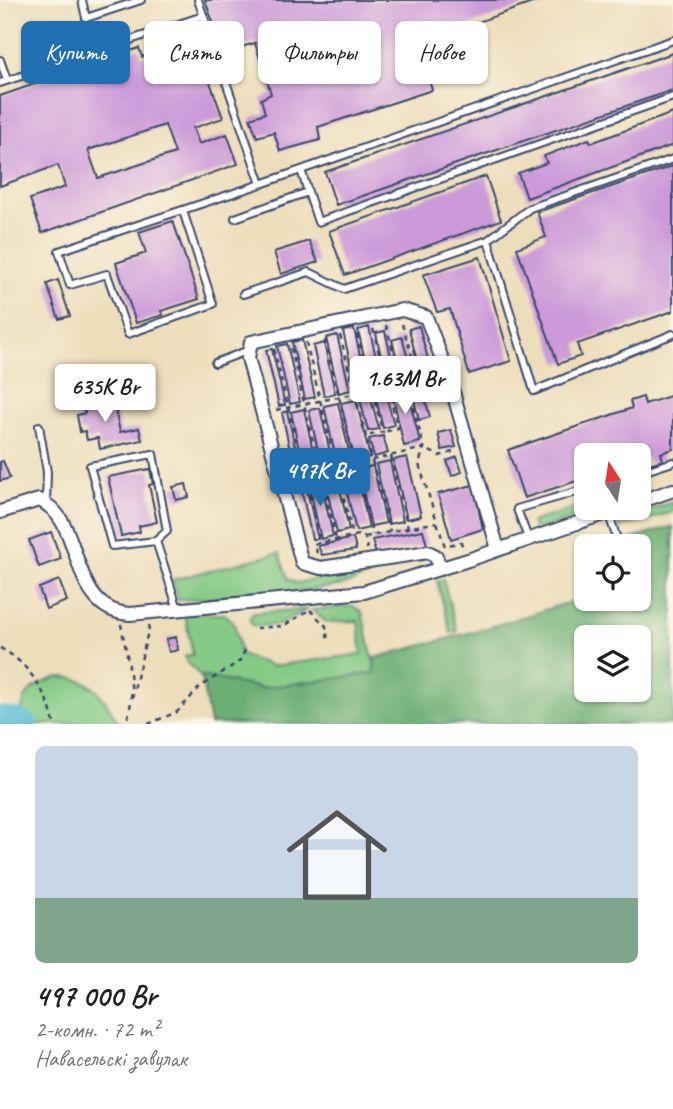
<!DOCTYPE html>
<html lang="ru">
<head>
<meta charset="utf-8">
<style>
	body { margin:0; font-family:Caveat,sans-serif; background:#f6f6f6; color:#202124; height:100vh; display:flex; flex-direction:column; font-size:26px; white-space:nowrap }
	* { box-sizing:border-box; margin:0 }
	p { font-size:23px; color:#757577 }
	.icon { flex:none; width:38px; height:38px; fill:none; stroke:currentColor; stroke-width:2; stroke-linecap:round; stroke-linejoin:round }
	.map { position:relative; height:724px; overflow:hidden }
	.panel { display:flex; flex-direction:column; background:#fff; flex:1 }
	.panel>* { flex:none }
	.top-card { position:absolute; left:21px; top:21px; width:632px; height:63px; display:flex; gap:14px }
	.needle { width:46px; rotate:348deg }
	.buttons { position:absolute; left:574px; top:443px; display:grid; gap:14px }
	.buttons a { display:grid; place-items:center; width:77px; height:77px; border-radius:10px; background:#fff; box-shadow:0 2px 5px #0004; font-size:35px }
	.price { position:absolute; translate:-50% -60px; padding:0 16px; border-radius:7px; background:#fff; color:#222; font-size:23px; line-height:46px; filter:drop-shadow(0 2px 4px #0008) }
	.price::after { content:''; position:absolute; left:50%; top:42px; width:21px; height:16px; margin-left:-10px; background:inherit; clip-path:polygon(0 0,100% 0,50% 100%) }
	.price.current { background:#1f6fb2; color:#fff }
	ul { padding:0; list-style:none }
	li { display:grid; align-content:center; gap:14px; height:371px; padding:0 35px }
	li+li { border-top:2px solid #e0e0e0 }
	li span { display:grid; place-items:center; height:217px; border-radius:10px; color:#555 }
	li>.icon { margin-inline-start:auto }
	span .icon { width:126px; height:126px; fill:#fffc; stroke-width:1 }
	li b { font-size:30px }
	.tag { padding:0 24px; border-radius:10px; background:#fff; box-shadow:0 2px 5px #0004; font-size:24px; line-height:63px }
	.tag.current { background:#1f6fb2; color:#fff }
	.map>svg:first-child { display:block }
	.green { fill:#85cb86; stroke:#507d72; stroke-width:2 }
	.forest { fill:#6caf73; stroke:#446f68; stroke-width:2; fill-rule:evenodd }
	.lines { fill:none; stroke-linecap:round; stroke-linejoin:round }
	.river { stroke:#57bdd4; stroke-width:24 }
	.building { fill:#cc9ad9; fill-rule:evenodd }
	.lane-casing { stroke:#3a496c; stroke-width:10 }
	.street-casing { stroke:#3a496c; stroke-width:16 }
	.path { stroke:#3a496c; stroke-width:2.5; stroke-dasharray:5 5; stroke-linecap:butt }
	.lane { stroke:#fff; stroke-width:6 }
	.street { stroke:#fff; stroke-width:12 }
</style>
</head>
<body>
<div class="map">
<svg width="673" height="724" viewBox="0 0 673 724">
	<rect width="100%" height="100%" fill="#fcf5e5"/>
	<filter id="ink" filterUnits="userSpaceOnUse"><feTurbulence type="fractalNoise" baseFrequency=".0143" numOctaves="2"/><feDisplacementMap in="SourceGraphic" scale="14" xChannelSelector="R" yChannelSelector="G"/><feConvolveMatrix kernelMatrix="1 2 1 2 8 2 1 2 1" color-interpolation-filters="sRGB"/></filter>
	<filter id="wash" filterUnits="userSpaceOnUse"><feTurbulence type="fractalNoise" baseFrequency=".00686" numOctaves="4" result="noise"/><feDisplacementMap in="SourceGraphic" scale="28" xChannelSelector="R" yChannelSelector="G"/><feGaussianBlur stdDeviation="1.57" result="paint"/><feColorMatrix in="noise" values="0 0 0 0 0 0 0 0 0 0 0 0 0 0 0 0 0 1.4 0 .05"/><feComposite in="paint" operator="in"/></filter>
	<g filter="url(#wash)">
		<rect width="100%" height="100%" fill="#eddebb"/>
		<path class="green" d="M673,502v10l-54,16 -2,-7z
			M586,504v4h18l-62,20h-8l-3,-6z
			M279,553l9,26 8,4 85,-16 -1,-5 20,-3 1,4 -57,22 -67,9 -99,6 -6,-20z
			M443,579l14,52 -6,2 -14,-52z
			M353,606l9,6 14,61 -114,15 -61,-12 -13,-12 -3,-9h8l-8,-39 2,-2h37l10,9 7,32 31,11 90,-12 -4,-33 -32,1 -14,-12z
			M308,609l-29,16 -25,1 -4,-4v-5l4,-4z
			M59,677c35,0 44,20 60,47h-94c-10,-28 9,-40 34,-47z"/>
		<path class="forest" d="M673,526v198h-463l-9,-48 61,12 113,-15 -1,-15 106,-28 106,-33 53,1v-52h-13l-1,-5zM586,637h53v53h-53z"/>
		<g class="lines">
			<path class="river" d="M0,718l16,2 9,4"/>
		</g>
		<g id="blocks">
			<path class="building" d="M205,0h336l-75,26 6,16 -50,17 10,31 -114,37 2,13 -40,11 -6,-19 -17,5 -7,-19 15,-5 -4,-14 10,-5 -16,-51 -31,9z
				M194,38l29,80 -30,10 6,16 28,-10 11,30 -196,69 -12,-34 35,-12 -7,-22 -58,21v-90l139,-48 3,9zM165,125l10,28 -77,25 -10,-28z
				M673,53v37l-337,115 -11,-33z
				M673,113v32l-146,53 -9,-25 29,-10 -3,-7 45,-17 2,4z
				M673,166v145l-96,33 4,12 -23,8 -41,-116 29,-11 -9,-25z
				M486,176l15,44 -156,55 -16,-44z
				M173,221l26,78 -38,12 2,4 -27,8 -20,-60 30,-10 -7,-21z
				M309,241l9,21 -37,12 -7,-22z
				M480,257l31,104 -42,13 -19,-65 -13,3 -14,-37z
				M58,280l12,36 -11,3 -12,-35z
				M419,326l10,37 -11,2 -9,-36z
				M369,327l13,57 -11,3 -13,-57z
				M354,329l13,57 -11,3 -13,-58z
				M385,331l10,43 -10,2 -9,-43z
				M337,335l13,55 -11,3 -13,-55z
				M402,337l10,37 -11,2 -9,-36z
				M302,340l13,57 -10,2 -13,-57z
				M324,343l11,50 -11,3 -11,-50z
				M287,344l13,58 -10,2 -13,-58z
				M272,349l13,56 -6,1 -13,-56z
				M420,381l10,36 -11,3 -9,-36z
				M406,385l14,57 -16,4 -13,-58z
				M384,388l10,37 -11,3 -9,-37z
				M369,392l10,37 -11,2 -9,-36z
				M112,395l8,37 19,-4 3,12 -42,9 -2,-11 -11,2 -2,-9 -5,1 -3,-17 8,-2 -3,-11z
				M673,395v54l-12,4 2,7 -14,4 -2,-7 -8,3v-5h-53v23l-62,20 -16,-48 124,-42 -2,-7 13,-4 2,7z
				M356,400l14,57 -16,4 -13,-58z
				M338,403l13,57 -14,3 -13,-57z
				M320,408l13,58 -11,3 -13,-59z
				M304,409l13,61 -13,3 -13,-61z
				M287,411l14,62 -6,1 -13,-61z
				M451,430l5,17 -14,3 -4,-17z
				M383,436l5,17 -14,4 -5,-18z
				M407,457l14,59 -14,3 -14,-59z
				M457,457l5,15 -10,4 -5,-15z
				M3,461l7,17 -10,3v-19z
				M390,461l13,60 -14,3 -13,-60z
				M373,466l13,57 -15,3 -13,-57z
				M150,469l3,15 -4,1 8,37 -18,4 1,6 -19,4 -13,-59z
				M356,469l13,59 -13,3 -14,-59z
				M337,475l12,55 -12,3 -13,-55z
				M320,477l13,59 -12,3 -13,-59z
				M305,481l13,58h-6l-12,-56z
				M186,484l3,13 -13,3 -3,-13z
				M473,485l10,44 -32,10 -13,-45z
				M423,530l4,15 -51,9 -4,-14z
				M51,532l10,27 -22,8 -10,-27z
				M353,538l3,12 -34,5 -4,-9z
				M59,580l8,21 -21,8 -7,-21z
				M176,637l2,13 -9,2 -3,-13z"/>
		</g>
	</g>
	<g filter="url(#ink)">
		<use href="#blocks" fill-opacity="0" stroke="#3a496c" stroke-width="2"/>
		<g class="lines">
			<g class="lane-casing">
				<path id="lane" d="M82,0l4,18 55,-18
					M0,60l7,20
					M0,83l203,-67
					M301,170l7,22
					M261,184l412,-144
					M183,211l30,93 -85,30 -21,-60 -37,11 -11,-34 202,-67 -63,-184
					M235,218l73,-26 10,30 355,-125
					M488,240l46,151 139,-57
					M243,294l66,-22 35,17 144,-49 42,-32 143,-49
					M215,363l34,-13
					M39,426l8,46 -1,31
					M639,473l34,-11
					M608,512l9,27
					M528,538l-11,-29 69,-20
					M156,541l-44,5 -22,-80 63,-12 14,77 -11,10 22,68"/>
			</g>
			<g class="street-casing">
				<path id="street" d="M639,502l34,-12
					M0,512l39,-12c48,21 27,110 91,114l234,-22 104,-32 153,-52
					M440,569l-4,-13 -8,-4 -107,16 -19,-5 -54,-205 3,-16 151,-32 24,7 22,58 50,174"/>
			</g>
			<path class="path" d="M402,324l16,51
				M386,325l15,56 6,1 17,66 -5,16 24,77 2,5 16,-4 2,7
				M373,329l25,100 -15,3
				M357,334l26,98 -16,4
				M340,335l50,196
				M325,340l48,195
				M306,342l47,194
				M291,348l45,191
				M274,349l47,194
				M276,410l96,-20 60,-18
				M391,456l17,72
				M294,478l130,-30 15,8 17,-5
				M365,537l72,-15
				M317,553l-3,-9 45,-9 6,2 2,12
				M310,610l16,16 2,16
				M121,624c5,31 18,70 4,100
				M256,628l27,-2 25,-15
				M0,648c27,13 49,47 54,76
				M132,698l18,-75
				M148,724l29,-12 23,-25 40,-26 5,-11"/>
			<use href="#lane" class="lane"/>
			<use href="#street" class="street"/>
		</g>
	</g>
</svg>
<div class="buttons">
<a><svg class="needle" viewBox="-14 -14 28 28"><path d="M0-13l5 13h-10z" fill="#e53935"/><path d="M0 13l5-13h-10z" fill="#757577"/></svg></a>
<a><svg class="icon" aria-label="locate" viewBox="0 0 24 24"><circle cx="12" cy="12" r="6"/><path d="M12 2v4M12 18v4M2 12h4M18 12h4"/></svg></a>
<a><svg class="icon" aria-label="layers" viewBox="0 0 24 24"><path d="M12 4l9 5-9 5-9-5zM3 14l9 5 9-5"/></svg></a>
</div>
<b class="price" style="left:405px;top:416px">1.63M Br</b>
<b class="price" style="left:105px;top:424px">635K Br</b>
<b class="price current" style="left:320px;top:508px">497K Br</b>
<div class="top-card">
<a class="tag current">Купить</a>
<a class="tag">Снять</a>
<a class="tag">Фильтры</a>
<a class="tag">Новое</a>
</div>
</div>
<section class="panel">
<ul>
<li><span style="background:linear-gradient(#c9d6e8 70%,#7fa58c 0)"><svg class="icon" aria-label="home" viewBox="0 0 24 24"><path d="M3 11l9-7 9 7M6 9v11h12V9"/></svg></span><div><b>497 000 Br</b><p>2-комн. · 72 m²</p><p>Навасельскі завулак</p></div></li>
</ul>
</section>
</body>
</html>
